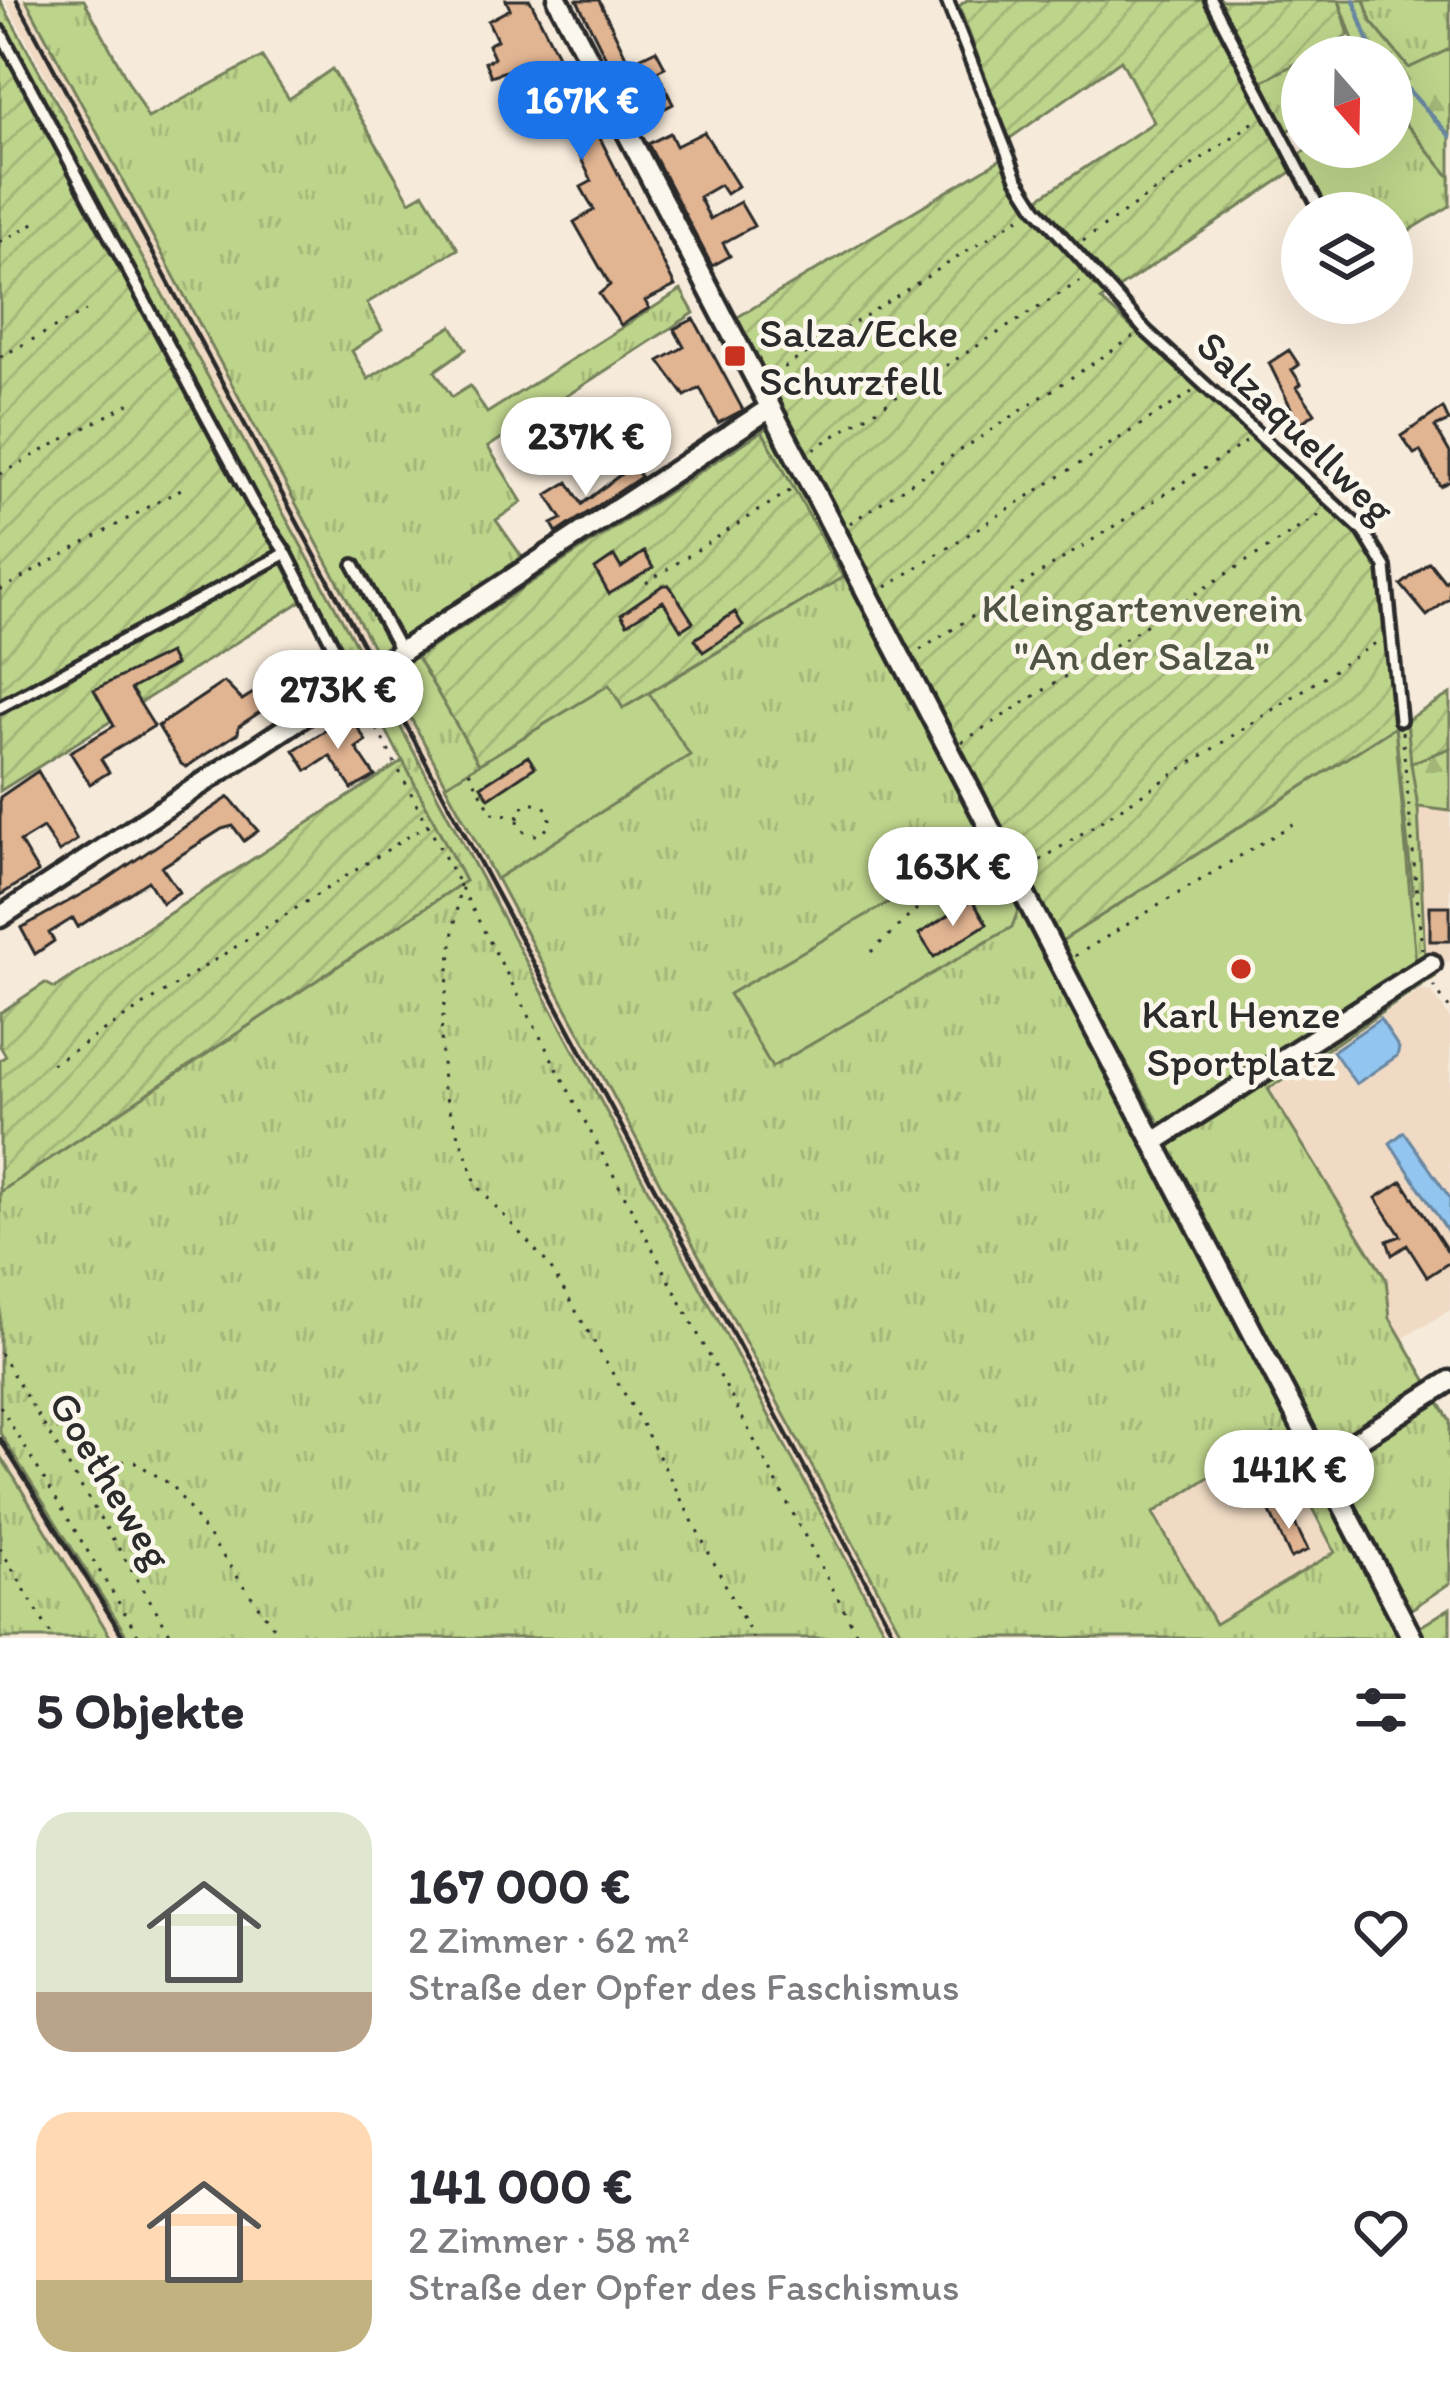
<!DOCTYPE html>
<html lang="de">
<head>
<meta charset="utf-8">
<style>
	body { margin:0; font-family:Itim,sans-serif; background:#f2f2f3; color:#2b2b33; height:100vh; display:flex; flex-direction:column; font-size:45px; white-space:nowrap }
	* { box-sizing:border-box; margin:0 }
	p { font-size:39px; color:#7c7c81 }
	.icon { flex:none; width:66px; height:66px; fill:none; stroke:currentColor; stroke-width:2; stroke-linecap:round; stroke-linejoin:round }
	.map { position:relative; height:1638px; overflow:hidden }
	.side { display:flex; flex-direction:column; background:#fff; flex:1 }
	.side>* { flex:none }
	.needle { width:78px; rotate:160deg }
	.controls { position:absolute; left:1281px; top:36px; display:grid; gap:24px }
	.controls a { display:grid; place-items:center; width:132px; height:132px; border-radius:50%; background:#fff; box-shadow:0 12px 48px #0002; font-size:60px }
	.price { position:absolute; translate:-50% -102px; padding:0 27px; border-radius:42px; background:#fff; color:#222; font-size:39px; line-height:78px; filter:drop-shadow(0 3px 6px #0008) }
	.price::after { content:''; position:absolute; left:50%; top:72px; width:36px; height:27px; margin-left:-18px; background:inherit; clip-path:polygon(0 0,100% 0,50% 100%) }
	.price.current { background:#1a73e8; color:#fff }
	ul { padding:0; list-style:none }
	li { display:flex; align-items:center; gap:36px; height:300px; padding:0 36px }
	li span { display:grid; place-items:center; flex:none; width:336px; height:240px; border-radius:36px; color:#555 }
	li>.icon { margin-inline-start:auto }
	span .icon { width:144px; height:144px; fill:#fffc; stroke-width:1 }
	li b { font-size:51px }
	h2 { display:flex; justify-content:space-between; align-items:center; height:144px; padding:0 36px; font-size:51px }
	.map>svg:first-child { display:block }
	.built { fill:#f0dac4 }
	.grass { fill:url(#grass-tufts); stroke:#74805b; stroke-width:3; fill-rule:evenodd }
	.forest { fill:url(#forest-firs); stroke:#74805b; stroke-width:3 }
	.park { fill:#bdd48b; stroke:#74805b; stroke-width:3 }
	.garden { fill:url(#garden-furrows); stroke:#74805b; stroke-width:3 }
	.water { fill:#92c5ef; stroke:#6987a1; stroke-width:3 }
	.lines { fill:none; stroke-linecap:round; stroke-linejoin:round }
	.stream { stroke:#6987a1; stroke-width:4.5 }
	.building { fill:#e1b492; stroke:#2b2b2b; stroke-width:3 }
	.service-casing { stroke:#2b2b2b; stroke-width:18 }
	.minor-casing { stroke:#2b2b2b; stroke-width:27 }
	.path { stroke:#2b2b2b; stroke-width:3; stroke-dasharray:3 9; stroke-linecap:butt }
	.service { stroke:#fbf7ec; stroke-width:9 }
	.minor { stroke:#fbf7ec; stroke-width:18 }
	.rail { stroke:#2b2b2b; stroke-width:4.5 }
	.poi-dot { fill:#c8321e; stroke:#fbf7ec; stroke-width:4.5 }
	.labels { text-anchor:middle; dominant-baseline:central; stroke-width:9; stroke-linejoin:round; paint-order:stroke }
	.poi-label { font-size:42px; fill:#2b2b2b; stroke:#fbf7ec; text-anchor:start }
	.street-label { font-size:42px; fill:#2b2b2b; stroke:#fbf7ec }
	.park-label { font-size:42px; fill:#505543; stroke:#fbf7ec }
</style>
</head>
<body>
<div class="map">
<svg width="1450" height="1638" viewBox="0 0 1450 1638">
	<defs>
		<pattern id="grass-tufts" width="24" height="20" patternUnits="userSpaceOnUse" patternTransform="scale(3)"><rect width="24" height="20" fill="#bdd48b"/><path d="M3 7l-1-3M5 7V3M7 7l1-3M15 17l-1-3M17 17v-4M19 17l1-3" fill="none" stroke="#a3b678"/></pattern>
		<pattern id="forest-firs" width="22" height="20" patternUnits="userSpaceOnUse" patternTransform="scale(3)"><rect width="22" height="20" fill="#bdd48b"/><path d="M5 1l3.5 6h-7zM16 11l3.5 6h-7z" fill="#a3b678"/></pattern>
		<pattern id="garden-furrows" width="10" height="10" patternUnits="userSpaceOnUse" patternTransform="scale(3)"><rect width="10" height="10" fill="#bdd48b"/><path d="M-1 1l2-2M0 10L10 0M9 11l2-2" fill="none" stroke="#a3b678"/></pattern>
	</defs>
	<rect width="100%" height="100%" fill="#f6eada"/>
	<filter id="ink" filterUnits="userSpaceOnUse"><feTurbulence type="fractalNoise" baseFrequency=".00833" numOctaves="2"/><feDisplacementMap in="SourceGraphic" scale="24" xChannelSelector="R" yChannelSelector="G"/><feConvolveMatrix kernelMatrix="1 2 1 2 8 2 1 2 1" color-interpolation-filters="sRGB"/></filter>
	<g filter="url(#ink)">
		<path class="built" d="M5,0h21l878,1638h-17z
			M1418,807l32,4v151l-25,-2z
			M1421,990l11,2 18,27v291l-48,29 -12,-21 -4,-39 -118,-191z
			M0,1433l26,41 102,164h-17l-111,-182z
			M1274,1435l61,117 -121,73 -62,-112z"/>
		<path class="grass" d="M0,0l376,681 512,957h-760l-128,-205v-241l465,-311 -150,-287 -13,7 -302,-566z
			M26,0h58l64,118 114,-61 27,42 43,-30 78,132 14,-8 34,56 -91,54 15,27 -30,21 16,28 84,-53 14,23 -31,22 17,26 18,-11 17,27 194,-123 13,23 -206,134 34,55 -26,18 41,58 -120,79 63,107 130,-80 14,24 218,-130 -80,-147 24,-15 375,709 252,-232 -18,-166 12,-7 11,87 7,153 -7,3 17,14 -167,112 118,190 4,39 60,103v162l-43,29 10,17 33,-21v30h-546zM987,847l33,58 -130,92 -118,70 -42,-73zM1274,1435l61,117 -120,72 -62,-111z
			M1364,0h86v49l-41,19 -38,-46z
			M1302,60v61l-15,11 12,23 12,-8h81v-40l58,70v29l-58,35v-28h-62l-31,-56 -6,14 -42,-84z
			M0,1456l15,23 96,159h-111z"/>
		<path class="forest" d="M1339,0h25l7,22 38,46 41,-19v128l-58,-70v-50h-33z
			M1450,748v63l-32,-4 -7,-44z"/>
		<path class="park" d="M610,684l13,24 26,-15 41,62 -194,124 -51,-94z
			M1395,727l21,236 -255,163 -101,-184z
			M950,867l17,28 36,-21 17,31 -8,22 -240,140 -43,-73z"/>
		<path class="garden" d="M967,0h372l10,35 -97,52 41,84 -192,129 259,235 18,34 17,158 -335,215 -324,-624 265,-159 26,47 127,-84 -33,-62 -112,79 -50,-133z
			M0,35l302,566 -302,190z
			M762,431l81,146 -220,131 -14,-23 -130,79 -62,-107z
			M1450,694v54l-39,15 -4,-43z
			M403,761l62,120 -465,311v-132l6,-4 -6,-10v-33l45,-30 10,5z"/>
		<path class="water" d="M1380,1019l19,29 -2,8 -41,28 -23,-33z
			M1404,1132l46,66v37l-60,-92z"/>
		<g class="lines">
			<path class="stream" d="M1354,0l16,47 9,10
				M1392,72l58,64"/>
		</g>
		<path class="building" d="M506,0h24l145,286 -30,15 4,7 -28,17 -22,-31 11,-9 -36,-63 20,-12 -13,-23 11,-6 -35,-71 -32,18 -8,-16 14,-8 -19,-35 -21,7 -6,-14 9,-4 -6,-13 9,-5 -9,-19 22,-12z
			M577,0h22l30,63 27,-13 9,17 -8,4 16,33 -35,18z
			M704,132l34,54 -12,8 -6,-9 -21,12 11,22 30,-17 14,24 -31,17 7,13 -18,10 -64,-122 22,-11 6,13z
			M694,319l49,91 -25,13 -18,-35 -15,8 -26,-35 25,-14 -10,-18z
			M1289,350l10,15 -7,5 9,14 -4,3 18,26 -16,11 -30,-61z
			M1443,408l6,13 -14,6 15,26v28l-10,5 -20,-35 -6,3 -13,-18z
			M633,465l8,12 -84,56 -5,-9 10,-5 -15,-24 21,-13 14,22z
			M644,552l9,16 -44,26 -14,-25 19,-13 7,12z
			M1429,562l16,20 5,-5v21l-23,18 -26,-31z
			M663,585h6l24,37 -12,8 -18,-29 -36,23 -6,-10z
			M735,612l8,14 -40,26 -8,-13z
			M169,653l6,12 -44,24 23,37 -53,33 8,13 -19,12 -20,-32 44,-26 -20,-36z
			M285,673l14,22 -29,18 -4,-5 -27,18 -1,7 -52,34 -5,-3 -23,-38 66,-44 18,18z
			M350,715l16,26 -10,7 19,28 -23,13 -22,-33 -23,15 -13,-21z
			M528,756l7,11 -46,31 -8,-12z
			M38,771l39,69 -18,12 -16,-24 -23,14 18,30 -38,23v-98z
			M229,797l29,34 -14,10 -11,-15 -11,3 -60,38 17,25 -17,11 -14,-22 -70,46 -5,-9 -24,15 5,8 -19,13 -14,-26 82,-46z
			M972,900l15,24 -53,33 -15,-23z
			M1430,906h20v35h-20z
			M1402,1181l48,74v7l-23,15 -20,-32 -15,10 -5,-14 14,-5 -25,-38z
			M1286,1505l22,45 -17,8 -21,-46z"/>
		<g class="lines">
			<g class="service-casing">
				<path id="service" d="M947,0l70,178 19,30 109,122 218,201 22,36 15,153
					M1211,0l111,213
					M0,31l254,474 32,48
					M354,565l48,89
					M0,707l286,-154 67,132"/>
			</g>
			<g class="minor-casing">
				<path id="minor" d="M558,0l854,1638
					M0,917l770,-509
					M1154,1142l277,-178
					M1322,1463l128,-82"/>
			</g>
			<path class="path" d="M1083,241l174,-121
				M0,242l38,-21
				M0,357l86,-46
				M774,374l250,-159
				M814,449l271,-171
				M0,474l134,-73
				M850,523l283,-186
				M646,583l145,-93
				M886,587l306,-195
				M0,590l181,-101
				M920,650l326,-208
				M360,697l499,941
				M1402,732l20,218
				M962,742l362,-230
				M469,771l23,42 26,3
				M518 819a16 16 0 1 1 32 0a16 16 0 1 1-32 0Z
				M1030,867l349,-226
				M460,884l-19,148 2,58 34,96 72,79 92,157 112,216
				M871,952l48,-45 43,-26
				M1075,956l223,-135
				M1433,986l17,23
				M52,1064l376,-240
				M0,1353l173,285
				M0,1406l140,232
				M62,1458l73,4 38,24 108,152
				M0,1548l53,90"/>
			<use href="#service" class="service"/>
			<use href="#minor" class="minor"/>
			<path class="rail" d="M17,0l879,1638
				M0,1439l124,199"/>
		</g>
	</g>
	<g class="poi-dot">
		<rect x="723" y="344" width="24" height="24" rx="6"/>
		<circle cx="1241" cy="969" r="12"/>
	</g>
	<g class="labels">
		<g class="poi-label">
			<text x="759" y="332">Salza/Ecke<tspan x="759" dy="48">Schurzfell</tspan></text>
			<text x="1241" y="1013" text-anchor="middle">Karl Henze<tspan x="1241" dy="48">Sportplatz</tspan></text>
		</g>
		<g class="street-label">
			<text transform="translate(1296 427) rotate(44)">Salzaquellweg</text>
			<text transform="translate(111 1480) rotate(59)">Goetheweg</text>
		</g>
		<g class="park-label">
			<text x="1142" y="607">Kleingartenverein<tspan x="1142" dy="48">"An der Salza"</tspan></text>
		</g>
	</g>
</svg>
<div class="controls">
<a><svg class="needle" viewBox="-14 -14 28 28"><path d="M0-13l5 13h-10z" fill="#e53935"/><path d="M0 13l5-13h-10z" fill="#7c7c81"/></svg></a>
<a><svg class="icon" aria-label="layers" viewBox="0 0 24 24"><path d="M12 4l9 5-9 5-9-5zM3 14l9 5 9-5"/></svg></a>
</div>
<b class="price current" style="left:582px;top:163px">167K €</b>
<b class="price" style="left:586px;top:499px">237K €</b>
<b class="price" style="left:338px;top:752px">273K €</b>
<b class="price" style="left:953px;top:929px">163K €</b>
<b class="price" style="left:1289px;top:1532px">141K €</b>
</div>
<section class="side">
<h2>5 Objekte<svg class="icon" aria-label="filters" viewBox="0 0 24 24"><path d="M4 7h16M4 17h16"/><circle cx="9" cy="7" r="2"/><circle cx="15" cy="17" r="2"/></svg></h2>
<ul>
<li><span style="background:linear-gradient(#dfe7d0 75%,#b9a48a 0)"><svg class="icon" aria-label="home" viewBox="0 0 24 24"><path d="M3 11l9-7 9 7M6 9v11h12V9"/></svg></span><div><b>167 000 €</b><p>2 Zimmer · 62 m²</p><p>Straße der Opfer des Faschismus</p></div><svg class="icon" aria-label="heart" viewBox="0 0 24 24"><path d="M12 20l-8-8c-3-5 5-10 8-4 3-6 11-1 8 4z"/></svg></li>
<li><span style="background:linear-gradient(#ffd9b3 70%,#c2b280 0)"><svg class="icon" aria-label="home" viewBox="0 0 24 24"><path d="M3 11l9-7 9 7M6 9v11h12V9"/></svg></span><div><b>141 000 €</b><p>2 Zimmer · 58 m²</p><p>Straße der Opfer des Faschismus</p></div><svg class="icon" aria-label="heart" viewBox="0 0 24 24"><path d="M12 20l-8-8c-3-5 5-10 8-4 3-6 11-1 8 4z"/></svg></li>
</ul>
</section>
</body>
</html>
